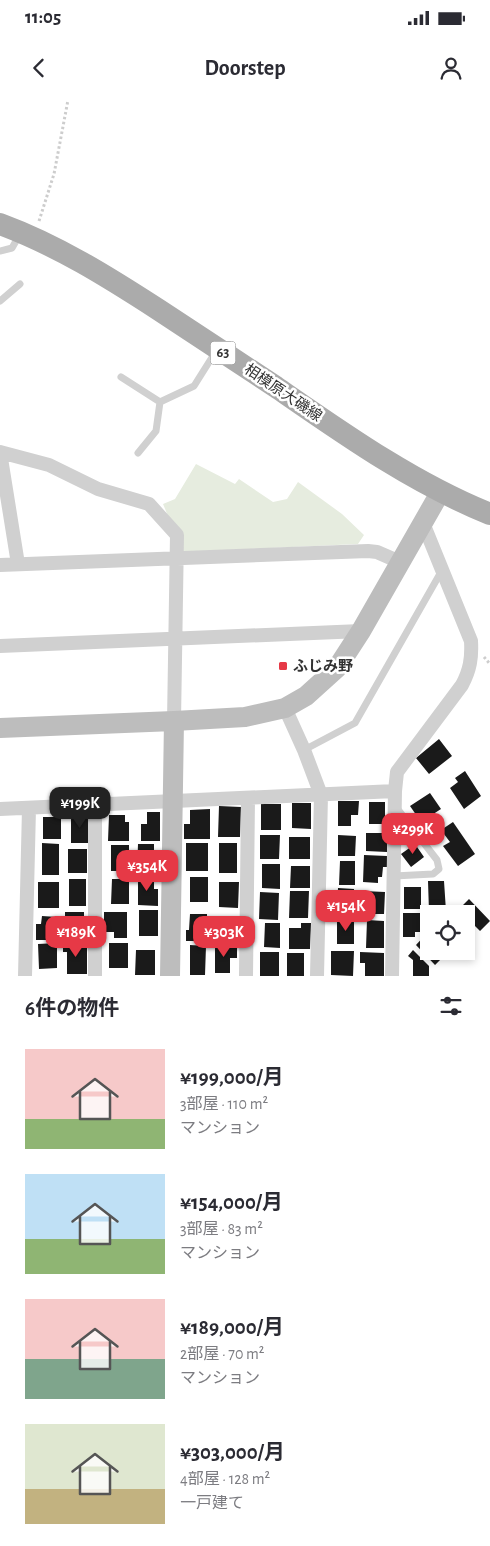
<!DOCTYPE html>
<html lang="ja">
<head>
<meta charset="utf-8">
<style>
	body { margin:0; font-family:"Alegreya Sans","Noto Sans JP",sans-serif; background:#f7f7f7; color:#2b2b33; height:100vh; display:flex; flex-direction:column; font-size:19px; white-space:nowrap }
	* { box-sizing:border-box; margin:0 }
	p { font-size:16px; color:#7c7c81 }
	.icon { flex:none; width:28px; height:28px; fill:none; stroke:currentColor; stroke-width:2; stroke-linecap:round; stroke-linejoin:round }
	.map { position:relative; height:876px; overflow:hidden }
	.details { display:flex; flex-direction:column; background:#fff; flex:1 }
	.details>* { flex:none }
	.fabs { position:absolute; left:420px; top:805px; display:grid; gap:10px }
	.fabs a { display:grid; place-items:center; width:55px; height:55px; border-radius:0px; background:#fff; box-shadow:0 2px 8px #0003; font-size:25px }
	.price { position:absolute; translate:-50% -42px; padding:0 11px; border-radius:10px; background:#e63946; color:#fff; font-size:16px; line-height:32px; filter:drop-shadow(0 1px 2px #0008) }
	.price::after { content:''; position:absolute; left:50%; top:30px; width:15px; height:11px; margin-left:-8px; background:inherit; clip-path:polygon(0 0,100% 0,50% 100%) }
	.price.on { background:#222; color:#fff }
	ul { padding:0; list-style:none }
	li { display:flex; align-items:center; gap:15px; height:125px; padding:0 25px }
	li span { display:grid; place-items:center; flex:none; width:140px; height:100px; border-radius:0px; color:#555 }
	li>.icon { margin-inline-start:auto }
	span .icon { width:60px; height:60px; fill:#fffc; stroke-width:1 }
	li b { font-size:21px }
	h2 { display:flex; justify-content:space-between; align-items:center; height:60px; padding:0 25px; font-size:21px }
	.status { display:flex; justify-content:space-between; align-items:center; height:35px; padding:0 25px; background:#fff; direction:ltr }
	.status svg { height:14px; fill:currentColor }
	header { display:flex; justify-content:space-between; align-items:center; height:65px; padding:0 25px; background:#fff; font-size:22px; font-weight:700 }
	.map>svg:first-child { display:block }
	.green { fill:#e6ecdf }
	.building { fill:#1a1a1a }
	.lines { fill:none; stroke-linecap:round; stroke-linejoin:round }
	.path { stroke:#cdcdcd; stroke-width:3; stroke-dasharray:2.5 2.5; stroke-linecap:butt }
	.lane { stroke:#d0d0d0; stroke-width:7 }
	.street { stroke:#d0d0d0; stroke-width:14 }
	.secondary { stroke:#bdbdbd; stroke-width:20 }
	.primary { stroke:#ababab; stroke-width:22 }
	.poi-dot { fill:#e63946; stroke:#fff; stroke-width:2 }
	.labels { text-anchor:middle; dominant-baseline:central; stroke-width:5; stroke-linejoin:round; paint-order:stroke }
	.shield { fill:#fff; stroke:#707070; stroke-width:1 }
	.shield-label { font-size:14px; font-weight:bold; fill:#333 }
	.street-label { font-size:15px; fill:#333; stroke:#fff }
	.poi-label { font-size:15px; font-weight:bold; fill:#333; stroke:#fff; text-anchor:start }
</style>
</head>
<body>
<div class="status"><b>11:05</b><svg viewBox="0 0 49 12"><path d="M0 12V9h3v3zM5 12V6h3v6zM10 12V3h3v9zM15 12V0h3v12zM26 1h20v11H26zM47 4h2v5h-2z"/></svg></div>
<header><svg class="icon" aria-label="back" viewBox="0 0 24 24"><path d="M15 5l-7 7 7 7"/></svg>Doorstep<svg class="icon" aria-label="person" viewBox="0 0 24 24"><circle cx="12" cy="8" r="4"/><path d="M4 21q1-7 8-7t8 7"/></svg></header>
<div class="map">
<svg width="490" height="876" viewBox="0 0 490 876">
	<rect width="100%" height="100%" fill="#fff"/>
	<path class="green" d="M196,364l39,20 4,-5 34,23 14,-3 11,-17 44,32 22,21 -6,9 -175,8 -20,-48 12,-5z"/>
	<path class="building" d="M439,639l13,17 -23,18 -13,-16z
		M465,671l16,25 -17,13 -14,-21 8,-6 -3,-4z
		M430,693l11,16 -20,13 -11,-16z
		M338,701h21l-1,14h-7v11h-13z
		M369,702h16v22h-16z
		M292,703h19v26l-19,-1z
		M261,704h20v26h-20z
		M219,706l22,1 -1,30h-22z
		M210,709v30h-26v-15h6v-14z
		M147,712h13v29h-19v-17h6z
		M71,715h17v28h-17z
		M109,715h16v7h4v19h-21z
		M43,717h18v22h-18z
		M453,722l22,32 -17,12 -15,-20 7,-4 -9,-12z
		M366,733h21v19l-21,-1z
		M260,735h20l-1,24h-19z
		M338,735l18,1 -1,20h-17z
		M289,737h21v22h-21z
		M42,743l17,1v31h-17z
		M186,743h22v28h-22z
		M219,743h18v30h-18z
		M138,744h16v28h-17z
		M415,744l9,13 -13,10 -10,-13z
		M111,745h18v26h-18z
		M68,749h19v24h-19z
		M364,755l23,1v11h-4l-1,10h-4v6l-15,-1z
		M340,761h15v24h-16z
		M262,764h18v25l-18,-1z
		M291,766h19v22h-20z
		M190,777h18v25h-18z
		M138,778h16v11h4v17l-20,-1z
		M69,779h17v27h-17z
		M112,779h17v25h-18z
		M428,781h16l2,30 -17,1z
		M38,782h21v26h-21z
		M219,782h20l-1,26 -19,-1z
		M404,787h17v22h-17z
		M338,788l16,1 -1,26h-16z
		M290,791h19l-1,27h-19z
		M363,791l22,1 -1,22h-21z
		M260,792l19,1 -1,27 -19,-1z
		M469,799l21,22 -10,10 -8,-8 -4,3 -2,-2v-10l-11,-1z
		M139,810h19v26h-19z
		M65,812h19v22l-19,-1z
		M104,812h23v26h-13v-6h-10z
		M403,813h17v19h-5v5h-12z
		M190,814h17v27h-21v-11h3z
		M42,816l15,1v23h-21v-16h5z
		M217,818h15v9h5v11h-20z
		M367,820l17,1v27h-18z
		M337,821h17v23h-17z
		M265,823h15v25l-16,-1z
		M301,823h10l-1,26h-21v-21h12z
		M427,833l2,2v16h16l2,2 -12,12 -19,-20z
		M57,843v25l-18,1 -1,-25z
		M63,843h24v31h-20v-22h-4z
		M109,843h19v25h-19z
		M190,845l16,1 -1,29h-15z
		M215,845l22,1v12h-7v15h-15z
		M136,850h19v25h-20z
		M413,850l16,16v10h-16v-16l-5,-4z
		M331,851h23l-1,25 -22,-1z
		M260,852h19v24h-19z
		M360,852l24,1v23h-19v-13h-5z
		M287,853h17v23h-17z"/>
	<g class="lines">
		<path class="path" d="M39,121l15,-47 14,-74
			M484,557l6,7"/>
		<path class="lane" d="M0,151l12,-3 8,-14
			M0,201l20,-17
			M121,277l39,25 34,-16 22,-35
			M138,353l18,-22 4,-29
			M304,650l51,-27 86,-151
			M394,776l39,-2 6,-5 -2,-9 -41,-53"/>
		<path class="street" d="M0,352l49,13 49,24 51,15 28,31 -3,186
			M0,352l18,112
			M0,465l368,-14 9,1 23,10
			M0,546l361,-15
			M285,608l19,42 17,45 -4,181
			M95,705v171
			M0,709l395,-18
			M25,876l4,-168
			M246,876l2,-178
			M392,876l3,-185 2,-19 65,-87c8,-15 10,-27 9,-44l-48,-118"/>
		<path class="secondary" d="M0,628l174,-7 71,-4 40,-9 21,-12 31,-28 24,-37 80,-140
			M170,876l4,-255"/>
		<path class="primary" d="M0,124c57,21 108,53 159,86 39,26 78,51 117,77 68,47 137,96 214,127"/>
	</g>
	<rect class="poi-dot" x="278" y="561" width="10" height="10" rx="2.5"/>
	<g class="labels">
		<rect class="shield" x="210.5" y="241.5" width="25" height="23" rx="4"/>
		<g class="shield-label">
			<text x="223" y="253">63</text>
		</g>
		<g class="street-label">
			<text transform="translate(283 293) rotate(34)">相模原大磯線</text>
		</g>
		<g class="poi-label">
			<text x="293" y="566">ふじみ野</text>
		</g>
	</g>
</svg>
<div class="fabs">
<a><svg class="icon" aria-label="locate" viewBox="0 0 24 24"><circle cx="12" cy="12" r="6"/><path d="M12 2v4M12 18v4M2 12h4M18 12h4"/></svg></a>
</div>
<b class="price on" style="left:80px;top:729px">¥199K</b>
<b class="price" style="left:413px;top:755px">¥299K</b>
<b class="price" style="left:147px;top:792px">¥354K</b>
<b class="price" style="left:346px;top:832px">¥154K</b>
<b class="price" style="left:76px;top:858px">¥189K</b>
<b class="price" style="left:224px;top:858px">¥303K</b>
</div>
<section class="details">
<h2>6件の物件<svg class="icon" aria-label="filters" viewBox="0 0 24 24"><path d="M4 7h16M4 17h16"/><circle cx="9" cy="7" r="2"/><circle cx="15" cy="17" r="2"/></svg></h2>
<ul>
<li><span style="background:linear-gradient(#f6c9c9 70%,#8fb573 0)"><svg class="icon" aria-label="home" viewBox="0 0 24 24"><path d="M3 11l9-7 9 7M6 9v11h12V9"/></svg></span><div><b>¥199,000/月</b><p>3部屋 · 110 m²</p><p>マンション</p></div></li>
<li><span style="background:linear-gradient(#bfe0f5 65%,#8fb573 0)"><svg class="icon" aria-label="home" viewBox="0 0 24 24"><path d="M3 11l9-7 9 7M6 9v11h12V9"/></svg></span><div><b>¥154,000/月</b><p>3部屋 · 83 m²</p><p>マンション</p></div></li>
<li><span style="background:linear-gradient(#f6c9c9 60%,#7fa58c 0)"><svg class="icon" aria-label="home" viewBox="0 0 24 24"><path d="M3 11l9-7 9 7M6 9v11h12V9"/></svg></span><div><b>¥189,000/月</b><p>2部屋 · 70 m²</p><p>マンション</p></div></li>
<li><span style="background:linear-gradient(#dfe7d0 65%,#c2b280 0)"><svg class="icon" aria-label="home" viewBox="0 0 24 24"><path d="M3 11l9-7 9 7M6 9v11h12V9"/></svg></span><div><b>¥303,000/月</b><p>4部屋 · 128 m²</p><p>一戸建て</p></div></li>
</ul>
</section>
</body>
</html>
